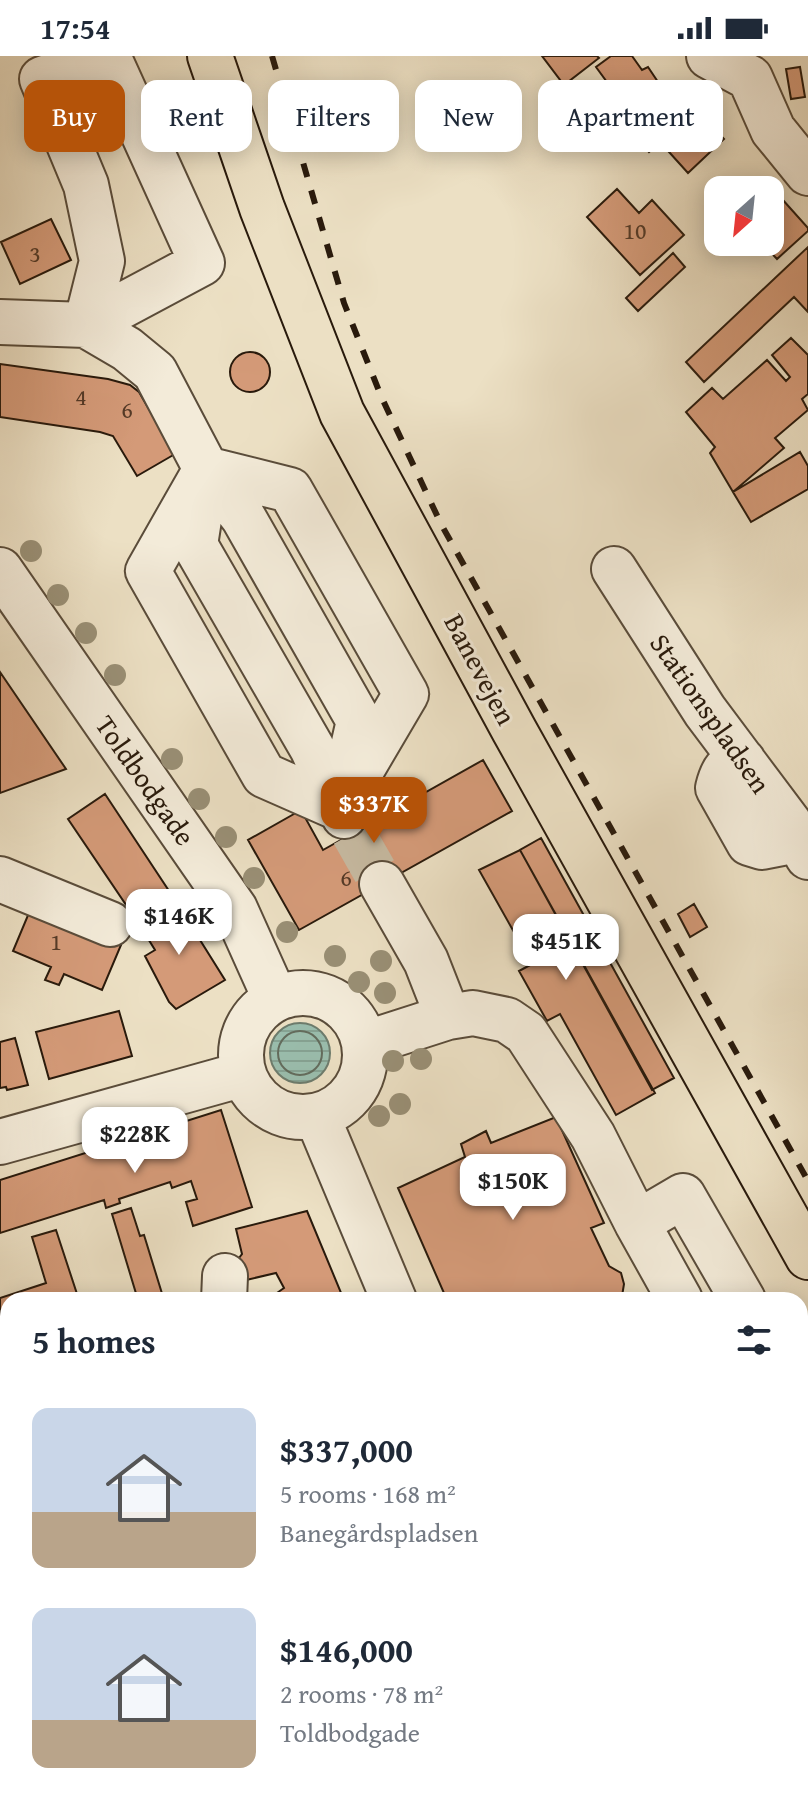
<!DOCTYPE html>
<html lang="en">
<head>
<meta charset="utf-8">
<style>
	body { margin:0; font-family:"Gentium Book Plus",serif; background:#f2f2f3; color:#1f2937; height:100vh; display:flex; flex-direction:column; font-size:30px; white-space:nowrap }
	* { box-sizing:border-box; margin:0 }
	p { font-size:26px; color:#747a83 }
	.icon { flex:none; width:44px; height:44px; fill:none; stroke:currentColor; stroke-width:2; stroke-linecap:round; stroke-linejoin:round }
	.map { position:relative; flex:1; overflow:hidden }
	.sheet { position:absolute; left:0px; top:1236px; width:808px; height:514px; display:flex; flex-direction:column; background:#fff; border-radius:24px 24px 0 0; box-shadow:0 4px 20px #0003 }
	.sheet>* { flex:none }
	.guide { position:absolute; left:24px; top:24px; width:760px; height:72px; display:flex; gap:16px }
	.needle { width:52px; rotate:207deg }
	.fabs { position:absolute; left:704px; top:120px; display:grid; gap:16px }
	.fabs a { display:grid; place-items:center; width:80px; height:80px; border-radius:16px; background:#fff; box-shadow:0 4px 20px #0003; font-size:40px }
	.price { position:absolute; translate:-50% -68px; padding:0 18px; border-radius:16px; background:#fff; color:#222; font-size:26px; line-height:52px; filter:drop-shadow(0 2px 4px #0008) }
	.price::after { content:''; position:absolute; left:50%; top:48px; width:24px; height:18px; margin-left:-12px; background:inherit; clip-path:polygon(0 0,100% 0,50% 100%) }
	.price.selected { background:#b45309; color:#fff }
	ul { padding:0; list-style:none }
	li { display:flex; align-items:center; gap:24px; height:200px; padding:0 32px }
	li span { display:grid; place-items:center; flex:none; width:224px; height:160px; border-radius:16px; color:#555 }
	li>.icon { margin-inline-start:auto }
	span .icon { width:96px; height:96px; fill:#fffc; stroke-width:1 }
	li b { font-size:34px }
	h2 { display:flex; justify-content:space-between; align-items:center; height:96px; padding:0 32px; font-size:34px }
	.chip { padding:0 28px; border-radius:16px; background:#fff; box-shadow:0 4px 20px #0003; font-size:28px; line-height:72px }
	.chip.selected { background:#b45309; color:#fff }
	.status { display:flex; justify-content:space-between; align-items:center; height:56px; padding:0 40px; background:#fff; direction:ltr }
	.status svg { height:22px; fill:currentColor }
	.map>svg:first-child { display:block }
	.forest { fill:url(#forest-crowns); stroke:#726e4e; stroke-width:2 }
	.water { fill:url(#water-rules); stroke:#6d7c6d; stroke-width:2 }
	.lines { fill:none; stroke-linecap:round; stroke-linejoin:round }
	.shore { stroke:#626c5d; stroke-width:2 }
	.building { fill:#d49a78; stroke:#291a0c; stroke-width:2 }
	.minor-tunnel { stroke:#c5b89f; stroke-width:44; stroke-dasharray:44 22; stroke-linecap:butt }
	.minor-casing { stroke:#5a4c3a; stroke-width:48 }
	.major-casing { stroke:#291a0c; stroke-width:48 }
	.minor { stroke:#f3ebd9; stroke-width:44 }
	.major { stroke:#ece0c4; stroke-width:44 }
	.rail { stroke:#291a0c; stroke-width:6; stroke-dasharray:14 14; stroke-linecap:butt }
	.tree { fill:#998f75 }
	.labels { text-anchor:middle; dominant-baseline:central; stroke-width:6; stroke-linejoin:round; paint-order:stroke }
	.number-label { font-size:24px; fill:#543a27 }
	.street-label { font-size:28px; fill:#291a0c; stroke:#f3ebd9 }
</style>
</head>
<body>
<div class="status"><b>17:54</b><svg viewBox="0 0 49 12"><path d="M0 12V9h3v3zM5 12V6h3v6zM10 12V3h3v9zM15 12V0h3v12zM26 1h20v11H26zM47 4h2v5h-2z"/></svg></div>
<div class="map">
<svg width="808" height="1749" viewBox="0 0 808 1749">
	<defs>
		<pattern id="forest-crowns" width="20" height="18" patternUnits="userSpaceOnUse" patternTransform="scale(2)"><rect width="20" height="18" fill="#bcc191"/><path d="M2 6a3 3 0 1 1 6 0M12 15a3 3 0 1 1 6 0" fill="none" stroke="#a2a57c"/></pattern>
		<pattern id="water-rules" width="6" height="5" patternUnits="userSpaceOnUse" patternTransform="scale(2)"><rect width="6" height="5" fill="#9abeae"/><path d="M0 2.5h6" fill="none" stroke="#85a394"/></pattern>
	</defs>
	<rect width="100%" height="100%" fill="#ece0c4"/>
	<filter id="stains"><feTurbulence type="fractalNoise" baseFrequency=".0025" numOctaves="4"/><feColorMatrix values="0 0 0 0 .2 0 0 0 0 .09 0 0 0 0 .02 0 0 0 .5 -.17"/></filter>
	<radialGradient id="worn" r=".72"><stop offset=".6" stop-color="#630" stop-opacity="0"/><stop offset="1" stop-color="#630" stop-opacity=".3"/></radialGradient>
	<path class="forest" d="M69,1742h126l-5,7h-111z"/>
	<path class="water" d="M270 997a30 30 0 1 1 60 0a30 30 0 1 1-60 0Z"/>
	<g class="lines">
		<path class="shore" d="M278 997a22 22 0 1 1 44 0a22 22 0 1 1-44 0Z"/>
	</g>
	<path class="building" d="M542,0h55l2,2 -35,27z
		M611,0h21l10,14 6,-3 10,15 -15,21 1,3 -6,4 -5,-7 -7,5 -30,-41z
		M800,11l5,30 -14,2 -5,-30z
		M672,32l4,5 2,-2 46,48 -36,34 -28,-31 -11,10 -16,-18 25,-23 -5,-5z
		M617,133l22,24 13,-13 32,35 -44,40 -53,-58z
		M782,143l26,29v3l-31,28 -16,-17h9v-33z
		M51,163l20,41 -51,24 -19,-42z
		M808,191v65l-14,-15 -90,85 -18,-20z
		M673,197l12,14 -47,44 -12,-13z
		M791,282l17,17v39l-6,5 6,11 -33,28 9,10 -51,44 -23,-39 5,-6 -29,-35 26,-24 11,11 44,-39 19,21 4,-4 -18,-22z
		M230 316a20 20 0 1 1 40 0a20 20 0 1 1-40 0Z
		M0,308l108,15 22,6 9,7 36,62 -38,22 -24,-40 -13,-4 -100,-15z
		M800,396l8,14v23l-57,33 -18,-30z
		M0,616l66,97 -66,24z
		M483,704l29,51 -213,119 -51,-90 53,-30 22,40z
		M105,738l70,106 -36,24 -71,-105z
		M541,782l133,240 -22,12 -132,-240z
		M520,794l135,243 -39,22 -56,-101 -13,7 -28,-50 13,-7 -53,-94z
		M175,844l50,80 -49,29 -7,-7 -24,-46 10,-6 -16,-26z
		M694,848l13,23 -17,10 -12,-23z
		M31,852l90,37 -19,45 -38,-16 -5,11 -14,-5 6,-13 -38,-16z
		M119,955l13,45 -83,23 -13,-47z
		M15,982l13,47 -21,5 -1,-3 -6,1v-46z
		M221,1054l31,97 -59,19 -7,-24 11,-3 -6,-18 -19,7 -2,-6 -51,17 1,4 -14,5 -2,-8 -104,33v-53z
		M556,1061l48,106 -13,5 18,38 12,7 3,11 -2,12 2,4h-177l-49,-112 67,-31 -4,-13 25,-13 5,12z
		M131,1152l9,28 4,-1 20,65h-26l-26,-86z
		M307,1155l37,89h-68l-2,-5 10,-7 -8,-15 -30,7 -7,-22 3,-4 -6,-25z
		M56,1174l23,70h-71v71l-8,-24v-49l46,-15 -14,-46z
		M800,1545l8,15v189h-64l-5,-7h61z
		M8,1740v2h16l11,7h-33z"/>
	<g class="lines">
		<path class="minor-tunnel" d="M353,777l29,51"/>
		<g class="minor-casing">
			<path id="minor" d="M709,0l41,22 23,52 35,43
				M0,266l86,3 41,24 28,23 51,97 37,48 116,204 -20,87
				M86,269l116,-62 -94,-207
				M86,269l16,-64 -16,-76 -44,-106 65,-23
				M206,413l84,21 116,204 -47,80
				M206,413l-58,102 116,204 75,33
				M204,431l-9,58 117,203 32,68
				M614,513l91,142 84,112 19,34
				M0,514l235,339 40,89
				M743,705c-17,3 -21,11 -25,27l31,55 13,4 36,-7
				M0,823l110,45
				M382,828l44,77 22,56
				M241 999a62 62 0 1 1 124 0a62 62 0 1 1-124 0Z
				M364,988l84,-27 25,-4 34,7 19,13 67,103 44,87 43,77
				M317,1060l77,184
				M0,1086l244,-68
				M637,1167l46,-27 60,104
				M224,1244l1,-24
				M800,1536l8,15
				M0,1604l8,-2
				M673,1742l3,7
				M247,1749l6,-7"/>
		</g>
		<g class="major-casing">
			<path id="major" d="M210,0l52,152 80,205 172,317 294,527"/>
		</g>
		<use href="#minor" class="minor"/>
		<use href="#major" class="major"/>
		<path class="rail" d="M272,0l72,247 37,93 60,128 367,657"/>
	</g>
	<g class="tree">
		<circle cx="31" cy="495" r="11"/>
		<circle cx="58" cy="539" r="11"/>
		<circle cx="86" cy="577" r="11"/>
		<circle cx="115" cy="619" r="11"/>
		<circle cx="172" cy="703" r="11"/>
		<circle cx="199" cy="743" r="11"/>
		<circle cx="226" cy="781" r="11"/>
		<circle cx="254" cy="822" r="11"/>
		<circle cx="287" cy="876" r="11"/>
		<circle cx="335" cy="900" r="11"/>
		<circle cx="381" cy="905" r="11"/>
		<circle cx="359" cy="926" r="11"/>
		<circle cx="385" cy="937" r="11"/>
		<circle cx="421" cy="1003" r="11"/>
		<circle cx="393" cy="1005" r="11"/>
		<circle cx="400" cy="1048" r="11"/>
		<circle cx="379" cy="1060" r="11"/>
	</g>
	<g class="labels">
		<g class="number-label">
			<text x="635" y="174">10</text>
			<text x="35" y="197">3</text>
			<text x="81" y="340">4</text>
			<text x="127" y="353">6</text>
			<text x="346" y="821">6</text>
			<text x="56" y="885">1</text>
		</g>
		<g class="street-label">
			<text transform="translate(481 613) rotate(62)">Banevejen</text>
			<text transform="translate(711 657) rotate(55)">Stationspladsen</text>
			<text transform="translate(146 724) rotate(55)">Toldbodgade</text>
		</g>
	</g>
	<rect width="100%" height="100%" filter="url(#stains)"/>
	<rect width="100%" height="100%" fill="url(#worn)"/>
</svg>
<div class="fabs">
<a><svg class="needle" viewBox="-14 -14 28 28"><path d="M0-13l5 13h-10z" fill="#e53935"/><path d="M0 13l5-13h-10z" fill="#747a83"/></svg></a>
</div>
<b class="price selected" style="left:374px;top:789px">$337K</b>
<b class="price" style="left:179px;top:901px">$146K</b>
<b class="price" style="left:566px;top:926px">$451K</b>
<b class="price" style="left:135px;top:1119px">$228K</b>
<b class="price" style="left:513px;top:1166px">$150K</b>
<div class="guide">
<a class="chip selected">Buy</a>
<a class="chip">Rent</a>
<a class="chip">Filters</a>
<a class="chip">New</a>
<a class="chip">Apartment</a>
</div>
<section class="sheet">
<h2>5 homes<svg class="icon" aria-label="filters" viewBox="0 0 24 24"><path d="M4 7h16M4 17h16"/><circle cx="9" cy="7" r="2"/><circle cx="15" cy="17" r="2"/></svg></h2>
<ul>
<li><span style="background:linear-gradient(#c9d6e8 65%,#b9a48a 0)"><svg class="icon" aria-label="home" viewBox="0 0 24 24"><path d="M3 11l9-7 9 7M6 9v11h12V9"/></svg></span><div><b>$337,000</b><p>5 rooms · 168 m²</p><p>Banegårdspladsen</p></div></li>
<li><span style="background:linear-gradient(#c9d6e8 70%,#b9a48a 0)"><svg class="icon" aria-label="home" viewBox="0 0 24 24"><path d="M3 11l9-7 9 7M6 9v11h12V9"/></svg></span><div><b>$146,000</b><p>2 rooms · 78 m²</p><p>Toldbodgade</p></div></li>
</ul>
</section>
</div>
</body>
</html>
